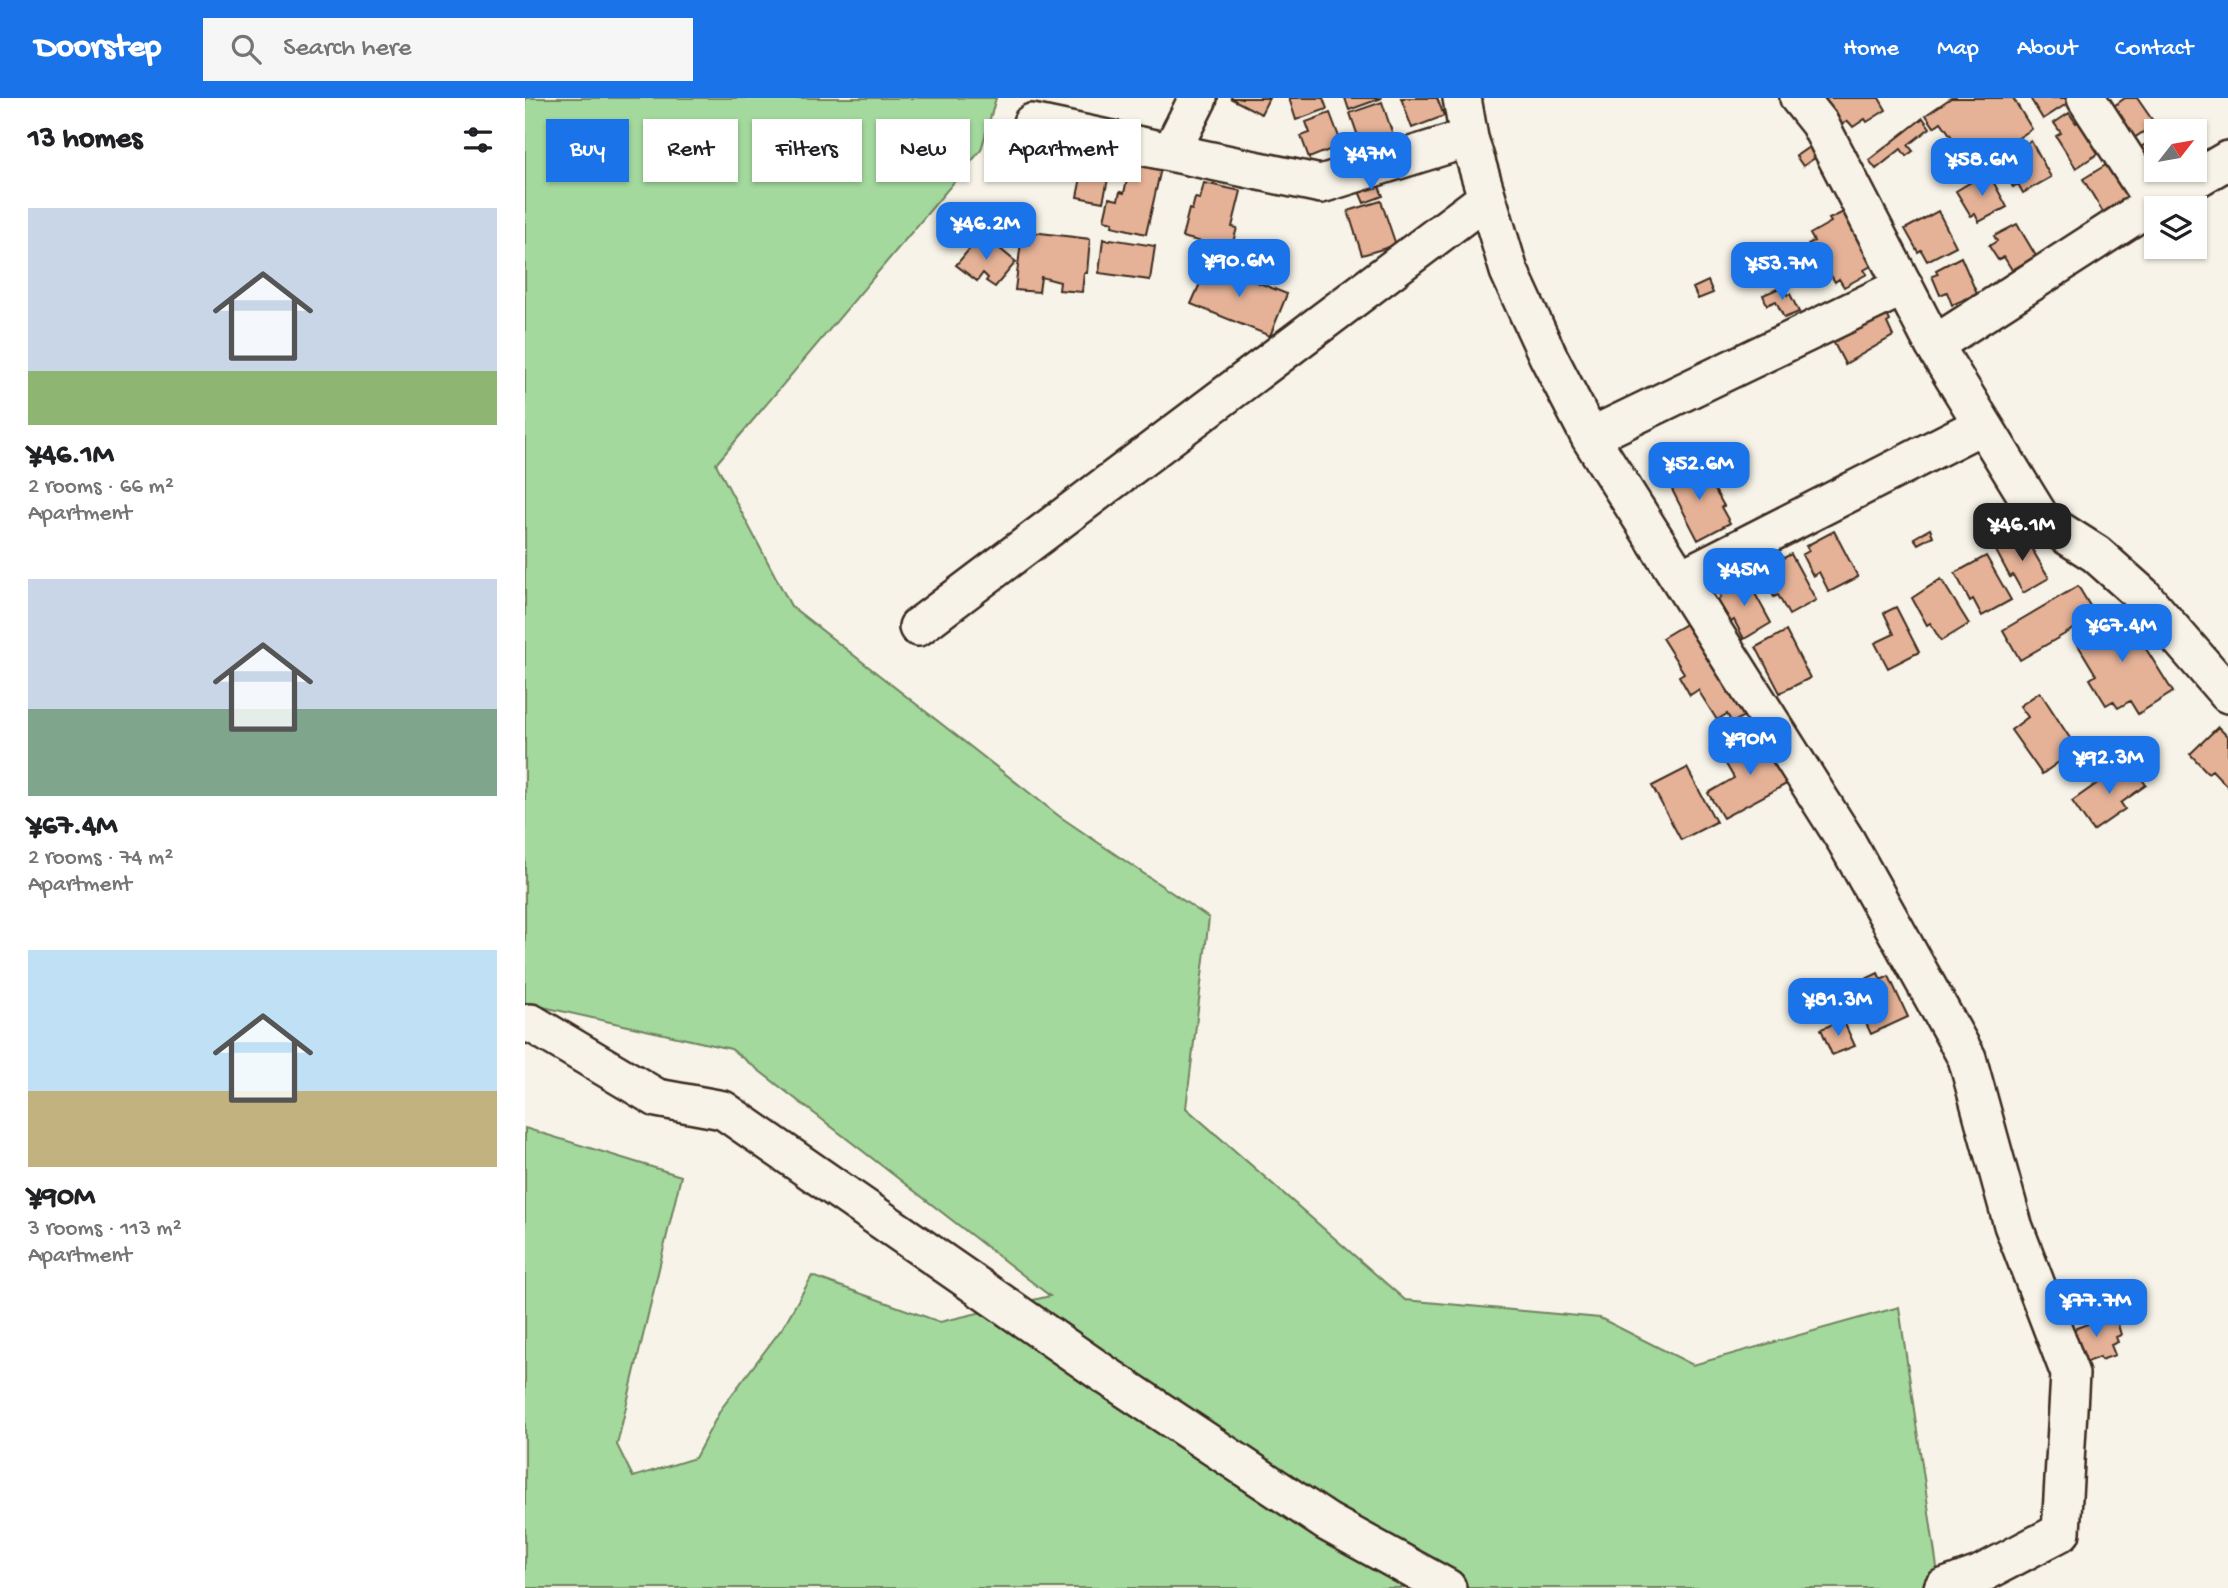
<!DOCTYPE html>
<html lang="en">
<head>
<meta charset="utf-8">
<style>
	body { margin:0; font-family:"Gochi Hand",sans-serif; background:#f6f6f6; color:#202124; height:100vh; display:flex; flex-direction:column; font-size:26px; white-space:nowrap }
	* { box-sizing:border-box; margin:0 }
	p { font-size:23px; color:#757577 }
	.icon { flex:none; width:38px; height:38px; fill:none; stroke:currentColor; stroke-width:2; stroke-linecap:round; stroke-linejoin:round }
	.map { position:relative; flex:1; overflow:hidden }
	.details { display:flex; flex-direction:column; background:#fff; width:525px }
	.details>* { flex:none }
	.banner { position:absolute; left:21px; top:21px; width:665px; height:63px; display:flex; gap:14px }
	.needle { width:46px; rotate:59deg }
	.tools { position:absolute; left:1619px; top:21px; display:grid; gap:14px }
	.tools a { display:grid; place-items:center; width:63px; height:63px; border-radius:0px; background:#fff; box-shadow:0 2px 5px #0004; font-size:35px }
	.price { position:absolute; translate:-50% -60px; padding:0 16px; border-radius:14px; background:#1a73e8; color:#fff; font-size:23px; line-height:46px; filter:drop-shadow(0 2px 4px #0008) }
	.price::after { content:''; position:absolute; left:50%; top:42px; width:21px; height:16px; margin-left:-10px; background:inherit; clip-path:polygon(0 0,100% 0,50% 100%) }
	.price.selected { background:#222; color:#fff }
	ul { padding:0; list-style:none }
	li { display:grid; align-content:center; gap:14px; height:371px; padding:0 28px }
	li span { display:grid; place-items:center; height:217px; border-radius:0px; color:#555 }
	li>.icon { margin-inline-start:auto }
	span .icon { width:126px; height:126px; fill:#fffc; stroke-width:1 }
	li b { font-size:30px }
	h2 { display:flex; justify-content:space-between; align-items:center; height:84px; padding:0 28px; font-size:30px }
	.chip { padding:0 24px; border-radius:0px; background:#fff; box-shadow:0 2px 5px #0004; font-size:24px; line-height:63px }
	.chip.selected { background:#1a73e8; color:#fff }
	header { display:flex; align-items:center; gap:42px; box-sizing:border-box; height:98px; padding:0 35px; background:#1a73e8; color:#fff }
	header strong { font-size:33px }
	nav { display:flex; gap:38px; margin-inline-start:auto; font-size:24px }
	.search { width:490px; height:63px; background:#f6f6f6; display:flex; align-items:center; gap:18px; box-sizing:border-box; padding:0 24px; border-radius:0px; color:#757577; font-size:26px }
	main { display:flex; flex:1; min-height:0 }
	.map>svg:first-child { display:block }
	.green { fill:#a3d99d; stroke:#6f825e; stroke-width:2 }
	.building { fill:#e5b297; stroke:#3b2a1e; stroke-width:2 }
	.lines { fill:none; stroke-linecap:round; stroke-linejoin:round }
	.minor-casing { stroke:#3b2a1e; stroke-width:42 }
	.minor { stroke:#f7f3e8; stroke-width:37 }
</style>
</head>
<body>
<header>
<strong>Doorstep</strong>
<div class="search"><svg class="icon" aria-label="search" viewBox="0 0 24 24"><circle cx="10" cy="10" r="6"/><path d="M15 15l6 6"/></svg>Search here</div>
<nav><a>Home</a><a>Map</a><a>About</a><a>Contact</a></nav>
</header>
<main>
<section class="details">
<h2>13 homes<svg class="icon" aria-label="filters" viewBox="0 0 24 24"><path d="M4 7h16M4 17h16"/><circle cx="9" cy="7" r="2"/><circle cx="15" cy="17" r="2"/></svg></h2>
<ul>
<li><span style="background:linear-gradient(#c9d6e8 75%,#8fb573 0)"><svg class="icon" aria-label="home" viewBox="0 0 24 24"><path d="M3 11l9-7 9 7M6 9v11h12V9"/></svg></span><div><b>¥46.1M</b><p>2 rooms · 66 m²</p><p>Apartment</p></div></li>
<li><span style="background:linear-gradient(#c9d6e8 60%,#7fa58c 0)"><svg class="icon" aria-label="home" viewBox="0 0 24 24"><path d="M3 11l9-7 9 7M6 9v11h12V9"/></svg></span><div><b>¥67.4M</b><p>2 rooms · 74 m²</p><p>Apartment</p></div></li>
<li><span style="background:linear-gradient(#bfe0f5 65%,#c2b280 0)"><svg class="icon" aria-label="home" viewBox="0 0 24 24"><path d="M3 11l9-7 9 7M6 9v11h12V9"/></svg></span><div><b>¥90M</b><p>3 rooms · 113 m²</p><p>Apartment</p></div></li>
</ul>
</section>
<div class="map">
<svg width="1703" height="1490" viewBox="0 0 1703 1490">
	<rect width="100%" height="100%" fill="#f7f3e8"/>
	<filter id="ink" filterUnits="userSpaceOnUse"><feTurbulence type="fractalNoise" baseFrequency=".0143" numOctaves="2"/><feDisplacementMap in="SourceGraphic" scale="14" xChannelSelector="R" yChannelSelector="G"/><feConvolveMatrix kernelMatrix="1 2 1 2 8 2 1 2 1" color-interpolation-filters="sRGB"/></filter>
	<g filter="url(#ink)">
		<path class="green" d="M0,0h471l-15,52 -265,314 75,142 268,210 150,102 -23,190 219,192 195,18 93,47 206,-58 41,281h-1415v-460l156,48 -64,269 16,32 62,-19 26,-49 62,-82 29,-51 128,46 110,-26 -319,-247 -206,-46z"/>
		<path class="building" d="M705,0h39l-8,16z
			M764,0h34l4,11 -31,11z
			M820,0h37l-33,12z
			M876,0h36l7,18 -32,12z
			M1299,0h55l7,12 -19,12 -2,-3 -12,8 -5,-6 -10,6 -4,-13z
			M1426,0h62l19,31 -32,21 3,3 -36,25 -10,-14 9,-7 -25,-35 -7,5 -8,-12z
			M1505,0h35l3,5 -25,16z
			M1600,0h12l18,26 -24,16 -20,-32z
			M857,4l11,33 -32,10 -11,-32z
			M805,15l12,32 -33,13 -8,-22 9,-3 -4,-11z
			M1544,15l7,10 5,-4 18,26 -4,2 4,6 -23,15 -20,-32 5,-3 -7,-10z
			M1398,20l7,10 -22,17 5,6 -7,5 -5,-7 -25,20 -7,-9z
			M1631,39v33h16l-14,10 -20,-31z
			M1506,43l20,36 -28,16 -5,-9 -5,3 -12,-21 5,-3 -4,-6z
			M548,46l12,4 -7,21 -11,-3z
			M1287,47l7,10 -16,11 -7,-10z
			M562,50l18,4 -2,7 9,2 -9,41 -26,-5z
			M607,60l30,6 -16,70 -34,-8 1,-4 -9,-2 5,-22 9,2 2,-8 4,1z
			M1584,65l21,32 -27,17 -20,-33z
			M1463,74l19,35 -28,15 -4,-8 -4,2 -15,-25z
			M852,84l6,14 -19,7 -6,-14z
			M679,85l37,8 -9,36 5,1 -6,21 -49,-12 7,-28 3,1 3,-12 5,1z
			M856,103l15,44 -34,10 -14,-44z
			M1327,110l20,52 -3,2 2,4 -7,4 3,4 -23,13 -5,-8 -4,3 -8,-13 -4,2 -15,-27 6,-3 -4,-7 21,-12 -2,-3z
			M1413,113l18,35 -29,15 -6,-11 -3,2 -13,-23z
			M1492,126l19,32 -24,14 -8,-13 -6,3 -9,-14 8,-5 -3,-5z
			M507,134l58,7 -3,34h-3l-2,19 -23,-2 1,-8 -19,-5 -2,15 -24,-2 6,-48 9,2z
			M457,136l34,28 -21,25 -9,-6 2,-3 -5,-5 -6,8 -21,-16z
			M578,141l7,2 1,-2 44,7 -5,34 -51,-7z
			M1436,159l16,37 -25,11 -5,-13 -7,3 -8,-19 6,-2 -2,-4z
			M684,165l78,31 -17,42 -79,-32z
			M1183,183l5,12 -15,6 -5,-11z
			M1259,188l3,9 3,-1 9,18 -15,6 -8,-17 -9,4 -4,-10z
			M1357,206l8,17 -3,2 6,13 -48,28 -18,-34z
			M1175,366l24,42 -3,1 9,16 -32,17 -30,-58z
			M1405,431l3,7 -15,8 -4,-6z
			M1309,433l24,46 -29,15 -10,-20 -6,4 -11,-21 7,-4 -3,-5z
			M1498,436l26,44 -26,15 -10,-18 -3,2 -15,-28z
			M1266,456l25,46 -27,15 -11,-20 -4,2 -12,-22 3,-2 -2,-4z
			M1461,458l25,44 -29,16 -9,-17 -3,2 -15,-28z
			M1221,479l25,46 -27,16 -10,-19 -3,2 -13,-22 3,-3 -3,-4z
			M1416,481l28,45 -28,17 -11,-18 -3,2 -15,-27z
			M1553,488l18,30 -76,44 -17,-30z
			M1371,509l23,45 -31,16 -13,-25 19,-9 -10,-21z
			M1596,511l52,83 -35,22 -8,-13 -12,7 -5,-7 -7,4 -16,-26 6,-4 -21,-35 8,-6 -3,-3 27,-18 2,4z
			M1169,521l53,95 -15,9 -5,-9 -10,6 -19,-30 -8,5 -11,-19 5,-3 -22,-35z
			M1261,533l24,47 -30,15 -24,-46z
			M1515,594l37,57 -35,25 -31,-44 17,-13 -8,-11z
			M1693,629l10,10v50l-16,-17 -4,3 -18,-19z
			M1241,637l26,46 -69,37 -15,-25 26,-15 -11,-19z
			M1604,663l17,24 -25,18 4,6 -32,22 -21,-30z
			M1162,670l29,54 -35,18 -29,-54z
			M1353,875l3,7 8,-4 19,41 -37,17 -6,-13 -4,2 -16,-34z
			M1318,922l12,26 -23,9 -11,-26z
			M1590,1216l6,21 -5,2 2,5 -7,3 4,10 -14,5 -1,-3 -20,7 -12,-33z"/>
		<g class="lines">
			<g class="minor-casing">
				<path id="minor" d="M937,0l7,40 40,133 39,85 42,81 256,404 121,217 46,167 57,149 -9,158 -82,43 -36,13
					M1274,0l20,25 115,222 107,174 55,35 46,41 86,99
					M1561,0l68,105
					M507,25l289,61 148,-46
					M646,54l27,-54
					M1409,247l220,-142 74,-43
					M1065,339l314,-151
					M1155,481l302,-154
					M393,529l569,-429
					M0,926l6,-1 126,75 66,12 378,262 226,150 120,66"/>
			</g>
			<use href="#minor" class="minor"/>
		</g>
	</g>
</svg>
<div class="tools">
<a><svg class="needle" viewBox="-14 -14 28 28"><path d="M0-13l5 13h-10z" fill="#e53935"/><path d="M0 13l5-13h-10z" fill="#757577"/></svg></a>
<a><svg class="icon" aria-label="layers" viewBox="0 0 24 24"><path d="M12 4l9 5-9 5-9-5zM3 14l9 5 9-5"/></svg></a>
</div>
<b class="price" style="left:846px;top:94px">¥47M</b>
<b class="price" style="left:1457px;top:100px">¥58.6M</b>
<b class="price" style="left:461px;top:164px">¥46.2M</b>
<b class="price" style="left:714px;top:201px">¥90.6M</b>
<b class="price" style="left:1257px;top:204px">¥53.7M</b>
<b class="price" style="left:1174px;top:404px">¥52.6M</b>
<b class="price selected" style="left:1497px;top:465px">¥46.1M</b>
<b class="price" style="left:1219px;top:510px">¥45M</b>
<b class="price" style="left:1597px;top:566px">¥67.4M</b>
<b class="price" style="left:1225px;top:679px">¥90M</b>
<b class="price" style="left:1584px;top:698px">¥92.3M</b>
<b class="price" style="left:1313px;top:940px">¥81.3M</b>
<b class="price" style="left:1571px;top:1241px">¥77.7M</b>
<div class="banner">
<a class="chip selected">Buy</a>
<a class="chip">Rent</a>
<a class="chip">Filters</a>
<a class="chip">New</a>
<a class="chip">Apartment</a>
</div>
</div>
</main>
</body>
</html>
